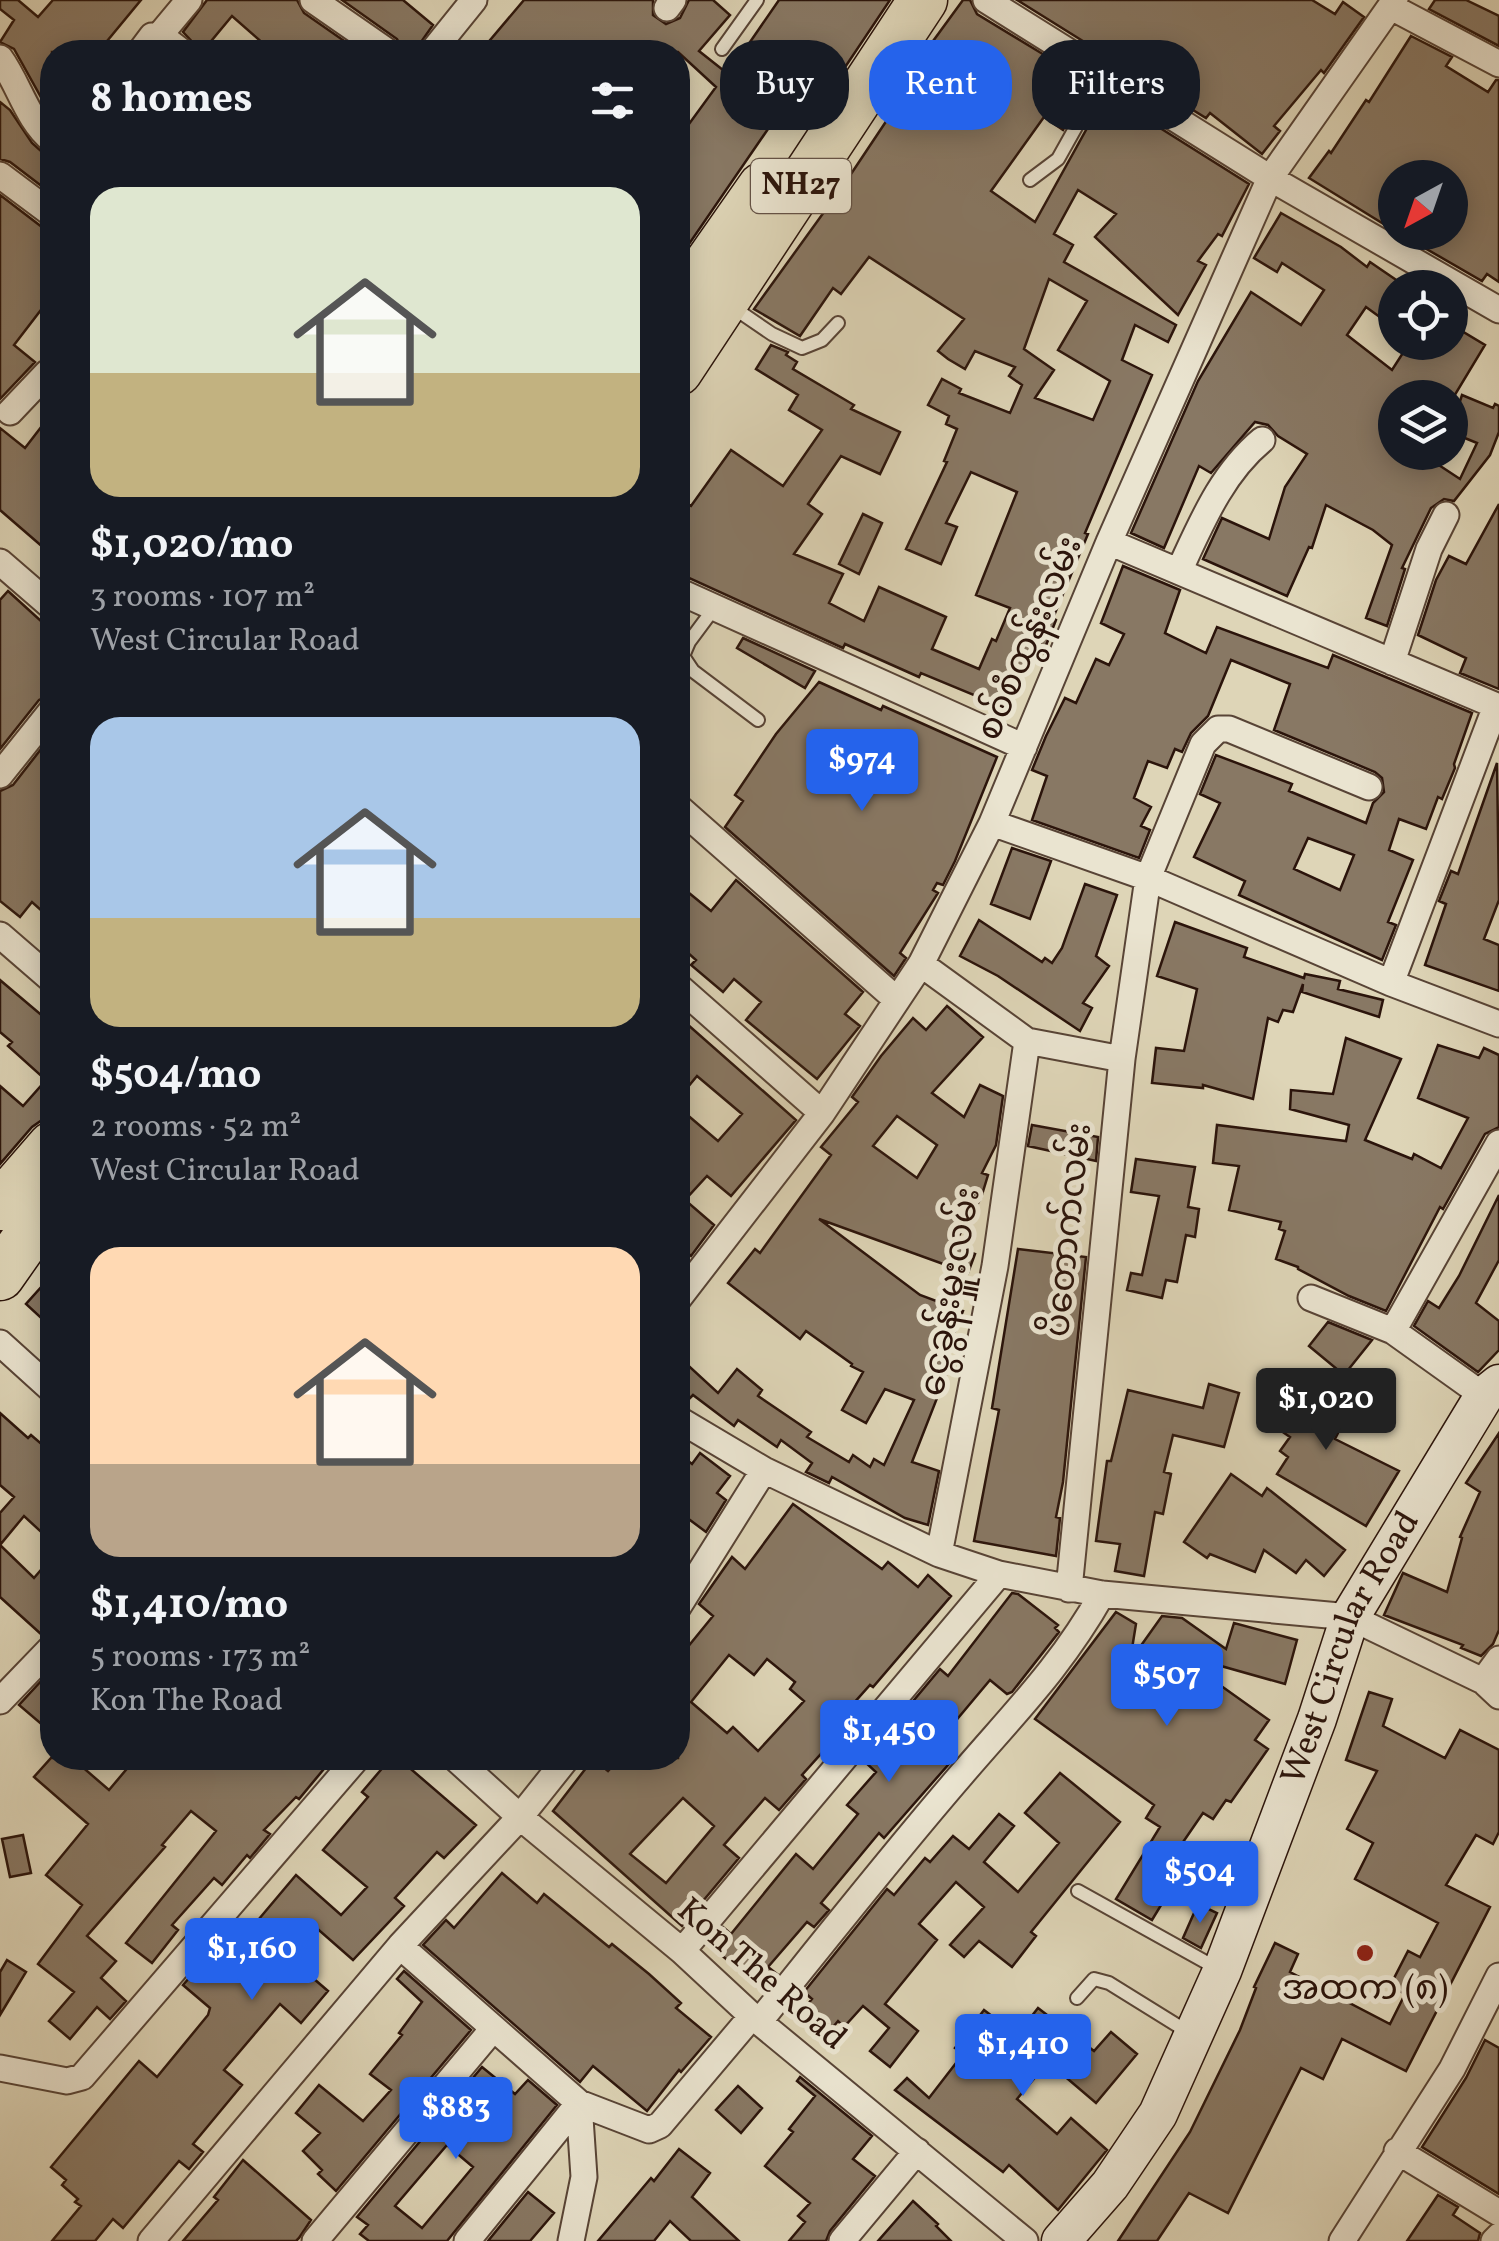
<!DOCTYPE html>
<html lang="en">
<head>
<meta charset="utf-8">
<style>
	body { margin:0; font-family:Vollkorn,"Noto Sans Myanmar",serif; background:#20242c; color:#f1f3f6; height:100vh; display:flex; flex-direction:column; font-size:38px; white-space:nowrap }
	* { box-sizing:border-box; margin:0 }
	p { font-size:32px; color:#9ea1a6 }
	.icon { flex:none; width:55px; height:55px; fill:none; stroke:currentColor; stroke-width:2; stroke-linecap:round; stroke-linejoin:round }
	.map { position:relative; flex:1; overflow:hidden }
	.drawer { position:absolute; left:40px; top:40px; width:650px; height:1730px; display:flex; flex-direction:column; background:#171b24; border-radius:40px; box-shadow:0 5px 25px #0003 }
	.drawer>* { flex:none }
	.hud { position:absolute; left:720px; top:40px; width:628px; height:90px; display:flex; gap:20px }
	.needle { width:65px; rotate:220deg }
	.tools { position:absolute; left:1378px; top:160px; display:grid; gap:20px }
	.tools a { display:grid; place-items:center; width:90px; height:90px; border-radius:50%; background:#171b24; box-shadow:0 5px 25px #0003; font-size:50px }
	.price { position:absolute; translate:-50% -85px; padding:0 22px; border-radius:10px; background:#2563eb; color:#fff; font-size:32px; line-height:65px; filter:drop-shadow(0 2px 5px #0008) }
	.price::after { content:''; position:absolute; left:50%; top:60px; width:30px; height:22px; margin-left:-15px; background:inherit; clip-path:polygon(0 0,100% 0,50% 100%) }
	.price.selected { background:#222; color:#fff }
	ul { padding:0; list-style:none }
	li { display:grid; align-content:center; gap:20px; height:530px; padding:0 50px }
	li span { display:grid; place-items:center; height:310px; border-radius:30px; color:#555 }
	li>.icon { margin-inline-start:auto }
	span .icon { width:180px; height:180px; fill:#fffc; stroke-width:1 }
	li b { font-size:42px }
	h2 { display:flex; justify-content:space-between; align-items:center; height:120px; padding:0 50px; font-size:42px }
	.tag { padding:0 35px; border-radius:40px; background:#171b24; box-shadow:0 5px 25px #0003; font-size:35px; line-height:90px }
	.tag.selected { background:#2563eb; color:#fff }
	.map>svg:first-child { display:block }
	.building { fill:#887864; stroke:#2b140b; stroke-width:2.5; fill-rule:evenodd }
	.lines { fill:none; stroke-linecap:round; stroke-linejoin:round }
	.lane-casing { stroke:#584436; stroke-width:16 }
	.street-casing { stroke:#584436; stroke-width:29 }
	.secondary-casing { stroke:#2b140b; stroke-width:41 }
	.highway-casing { stroke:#2b140b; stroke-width:51 }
	.lane { stroke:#eae4d0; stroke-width:12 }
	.street { stroke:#eae4d0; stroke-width:25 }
	.secondary { stroke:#eae4d0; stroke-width:38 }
	.highway { stroke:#ded5b7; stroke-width:48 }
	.poi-dot { fill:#8f2418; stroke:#eae4d0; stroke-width:4 }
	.labels { text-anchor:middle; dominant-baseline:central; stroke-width:10; stroke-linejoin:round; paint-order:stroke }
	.shield { fill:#eae4d0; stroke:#645246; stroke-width:2.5 }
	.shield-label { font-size:32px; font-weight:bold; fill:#2b140b }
	.street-label { font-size:35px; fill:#2b140b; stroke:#eae4d0 }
	.poi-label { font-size:35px; fill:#2b140b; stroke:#eae4d0 }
</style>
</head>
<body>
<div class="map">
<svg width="1499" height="2241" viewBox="0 0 1499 2241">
	<rect width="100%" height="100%" fill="#ded5b7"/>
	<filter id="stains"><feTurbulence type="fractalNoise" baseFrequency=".002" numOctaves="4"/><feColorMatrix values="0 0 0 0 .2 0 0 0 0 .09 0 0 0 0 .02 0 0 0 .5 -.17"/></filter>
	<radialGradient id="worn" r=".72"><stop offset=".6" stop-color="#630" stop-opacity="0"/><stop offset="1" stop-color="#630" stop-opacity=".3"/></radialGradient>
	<path class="building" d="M0,0h18l20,17 15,-17h88l-43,52h-46v7l-9,11 9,17v30l-38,-68 -14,-7 14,-22 -14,-11z
		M207,0h90l7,13 56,39h-87l-41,-36 -30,36 -19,-20z
		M342,0h61l30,25 -19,27h-10l-7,-13z
		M524,0h129v15l13,9 14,-6 9,-18h24l17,15 -31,36 29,23 51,-74h111l-85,127 -24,-17 -103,150v-145l11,9 27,-37 -38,-35h-198z
		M963,0h7l7,14 69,42 -10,14 43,30 -16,30 -19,-13 -53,74 44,31 71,-128 143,90 -27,52 -4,-2 -20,27 8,4 -28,50 -83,-78 21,-23 -38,-24 -24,44 19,11 -9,17 112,63 -8,17 -33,-17 -13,35 30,15 -67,158 3,1 -35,84 3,2 -13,33 -11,-5 -27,60 -84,-35 -2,4 -74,-33 -2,4 -165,-75v-73l13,6 40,-56 52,36 39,-56 -33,-20 9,-15 -42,-26 15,-24 17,7 -2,3 11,7 -4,7 61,36 -3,4 49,23 -20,42 -39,-18 -33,48 14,10 -28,40 49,20 -14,29 35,18 15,-34 67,30 -14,32 47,20 13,-30 4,2 14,-33 -34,-13 41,-103 -46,-20 -25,51 11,4 -16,37 -35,-15 41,-87 -3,-1 13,-32 -11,-5 3,-8 -21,-11 14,-26 19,10 -2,4 51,20 12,-28 -13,-9 6,-9 -40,-16 -10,18 -17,-10 -10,-8 26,-32 -95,-62 -28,37 -8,-6 -33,48 -46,-27 91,-126 70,-105 -6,-4zM1049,279l38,22 -29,49 52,31 -17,39 -58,-22 19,-28 -30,-21z
		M1017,0h295l23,14 8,-12 21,15 -40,56 -3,-3 -47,56 6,5 -18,23 -52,-41 -4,5 -34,-21 -23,-19 -2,3z
		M1435,0h31l33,16v30l-70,-37z
		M1411,36l41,21 -6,9 42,26 8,-12h3v202l-12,-8 -5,7 -85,-49h53v-54h-55v53l-86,-53 20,-27 2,2 35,-53 3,2z
		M0,102l10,8 22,33 10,9 10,4v38l-42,-32 -10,-3z
		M0,195l42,32 10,3v84l-8,-8 -30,39 21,17 -35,37z
		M1281,213l60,34 26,20 3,-5 38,26h-19l6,3v37l-29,-21 -19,28 45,35 18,-28 19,11 7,-11h14v-18l35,21 -32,53h-58v54h24l41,27 17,-36 -27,-11 12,-37 31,13 2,-4 4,2v26l-9,23 -36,46 -10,-2 -13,9 -29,60 3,1 -18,57 -21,-8 26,-73 -19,-15 -47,-25 -14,43 -3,-1 -22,49 -84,-37 19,-41 47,21 16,-52 22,-33 -29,-18 -10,-11 -13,-3 -44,51 -12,-7 -35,82 -33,-15 67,-152 53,-89 50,33 23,-35 -42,-27 -5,9 -23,-14z
		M52,413v142l-52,-45v-82l25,20z
		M1499,504v185l-39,-16 6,-15 -48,-23 18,-55 13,-24 17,8z
		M863,514l19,9 -23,51 -20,-10z
		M1123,566l57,24 -15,43 41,20 11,-26 111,41 5,-13 139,58 -18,51 1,4 -13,31 -4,-2 -12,32 -27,-10 -10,31 24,10 -25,62 8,3 -14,35 -143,-65 6,-14 -51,-24 26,-54 -20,-9 16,-39 76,29 -3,7 77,32 7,-20 11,-11 -2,-14 -7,-6 -101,-42 16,-46 -59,-24 -23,56 -17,17 -9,19 -7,-3 -8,19 -19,-7 -14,37 17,9 -10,19 9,4 -11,28 -107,-38 15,-44 -15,-6 14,-34 19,-38 11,5 20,-44 13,6 15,-31 -23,-11zM1308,838l46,17 -14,35 -46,-21z
		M8,591l44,40v63l-13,6 -39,49v-149z
		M743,638l72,33 -10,17 -68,-40z
		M819,682l62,28 2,-4 114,51 -42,104 -12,24 -6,-2 -4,7 5,3 -38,60 6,5 -12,18 -169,-149 18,-26 -8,-6 41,-61z
		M52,735v185l-20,-18 -12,15 -20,-16v-110l13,-6z
		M1497,763l2,137 -15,39 15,6v46l-74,-26 21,-61 -7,-3 12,-30 7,3z
		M1012,848l39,13 -21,58 -39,-15z
		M736,880l127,112 -18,22 15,12 -43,53 -71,-59 15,-18 -27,-23 -11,13 -32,-27 5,-5 -18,-16v-60l33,27z
		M1085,884l32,11 -21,61 13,10 -26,37 9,5 -12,23 -82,-55 -38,-20 19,-36 63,42 3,-4 7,5 10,-15z
		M1175,922l72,26 -3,9 60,21 1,-4 35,7 -2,8 45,11 -4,17 -77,-25 1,-8 -10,28 -10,-2 -5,12 -10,-4 -15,81 -50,-14v3l-51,-5 4,-35 28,3 13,-62 -40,-13z
		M0,980l52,44v95l-10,1 -10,7 -32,37v-78l23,20 23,-26 -38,-34 4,-4 -12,-10z
		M947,1006l36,31 -51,56 32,24 16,-32 23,11 -7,49 -14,28 6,2 -7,23 -28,48 22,8 -7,19 -149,-54 101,76 43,16 -22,56 7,3 -36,92 27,9 -11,54 -23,-7 -73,-41 -3,6 -23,-11 6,-9 -31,-23 -4,7 -39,-27 -4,6 -41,-31 -7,7 -8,-8v-38l40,37 19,-24 25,21 -4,6 53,36 -4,5 42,25 4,-7 17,12 4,-8 10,6 30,-65 -29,-11 -19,34 -24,-13 21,-38 -12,-6 1,-2 -46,-33 -6,8 -72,-56 27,-34 5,4 71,-98 -10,-8 37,-45 -6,-5 29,-41 32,-38 13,12zM897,1116l40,29 -20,33 -44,-32z
		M678,1016l118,104 -65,76 -24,-20 -22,24 29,25 -23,31 -13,-12v-137l40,34 24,-27 -45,-38 -19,23z
		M1346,1038l55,21 -36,81 47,19 2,-5 27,14 27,-50 -50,-20 20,-53 41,13 5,-10 15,7v72l-14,7 -42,75 -3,-2 -54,104 -37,-15 -51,-27v-2l-22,-8 9,-28 -6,-2 2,-7 -52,-12 10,-44 -26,-3 4,-38 129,16 3,-16 -59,-16 1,-19 42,4z
		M1032,1125l66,12 -2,24 -68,-15z
		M1136,1159l59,8 -7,40 11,2 -4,28 -9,-2 -9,47 -11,-2 -4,18 -35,-8 4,-17 11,2 17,-79 -28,-4z
		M1499,1195v65l-23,43 23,18v29l-21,22 -64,-46 14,-25 11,7 20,-32z
		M1018,1249l68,8 -23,225 -7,35 4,1 -4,38 -82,-15 25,-131 -7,-2z
		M52,1275v53l-26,-24z
		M1328,1322l44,18 -28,35 -35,-29z
		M1289,1375l61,34 -15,30 64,32 -33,55 -89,-52 11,-17 -8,-6 10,-14 -29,-20z
		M1209,1384l30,9 -15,54 -51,-12 -9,37 7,2 -8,40 -8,-2 -11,64 -29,-5 5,-27 -24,-3 11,-80h4l17,-71 75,18z
		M0,1413l28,25 3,-3 21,18v89l-28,-26 -24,29v-32l14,-16 -14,-12z
		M1499,1433v197l-6,14 -12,12 -20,-8 2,-3 -79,-30 19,-42 44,19 15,-54 -2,-1 20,-45 -14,-9z
		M678,1453l14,11 8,-11 30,23 -13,17 9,7 -20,32 -28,-21z
		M1231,1474l31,22 5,-8 78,62 -21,26 -18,-16 -10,13 -32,-23 -9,22 -45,-18 -3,4 -23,-16z
		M793,1504l89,65 6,-7 30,25 10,-12 23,21 -78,91 -3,-2 -41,46 7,6 -34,38 4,4 -27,31 -14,-12 -41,47 15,13 -57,68 -129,-115 40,-52 15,12 12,-13h58v-99l35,-43 -14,-12 33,-47 13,12zM729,1655l25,20 13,-16 28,23 -5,7 14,12 -46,50 -25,-24 -6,6 -36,-31zM683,1798l31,28 -48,57 -36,-29z
		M0,1545l34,33 18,-21v68l-10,10 -42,-38z
		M1012,1593l6,1 40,31 -3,3 4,4 -47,60 -5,2 -17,-14 -52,62 17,15 -71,81 -5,-5 -58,70 8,7 -15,17 -7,-5 -39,45 9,7 -13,16 -55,-45 14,-18 8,7 65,-80 17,15 45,-55 -11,-9 29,-33 -11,-10 42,-47 -3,-3 36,-43 8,7z
		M1116,1612l20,12 -6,37 32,-45 20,2 44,31 8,-26 63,17 -12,44 -110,-31 94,67 -14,20 13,9 -37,53 -5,-2 -13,19 -10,-6 -33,48 10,6v7l-28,46 -36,-21 44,-72 -14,-9 8,-13 -119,-86z
		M43,1679l9,8v46l-33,-28z
		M1369,1692l23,7 -9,27 62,32 15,-28 39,20v82l-6,12 -17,-9 -30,50 44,22 -84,164 -64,-32 -19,40 -22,-11 -73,145 -39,-20 -32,48h-39l72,-109 50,-102 16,-42 -2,-1 21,-44 23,11 -8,18 100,52 15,-30 -15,-8 18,-35 12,6 18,-34 -83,-44 18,-36 -26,-14 30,-58 -31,-11z
		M51,1758h21l37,32 27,-32h197l-34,41 -3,-2 -32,33 6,4 -20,24 -3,-3 -25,30 -8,-7 -42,47 6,5 -26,33 -26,-20 90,-112 -25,-20 -29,34 3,2 -78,89 29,25 -15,17 25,23 -16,18 -13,-12 -27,32 -21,-18 25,-29 -36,-28 44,-59 -36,-30 42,-51 -54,-47z
		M391,1758h7l78,67 -32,33 -7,-6 -42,46 9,8 -51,54 -41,-36 -22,25 -4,6 42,36 -27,32 -21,-19 -56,66 18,15 -49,59 10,8 -14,17 -10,-8 -56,67 -10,-9 -18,22h-43l29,-35 -6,-4 3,-3 -16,-14 4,-5 -15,-13 88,-106 18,16 51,-62 2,-7 -27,-23 27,-31 11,10 75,-89 45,40 26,-28 -44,-37 45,-53 -6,-5z
		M1060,1773l60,49 -89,110 5,4 -24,31 -33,-26 -15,16 -14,-12 34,-38 -28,-25 -37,42 18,16 -52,64 33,27 -28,36 -20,-16 19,-23 -26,-22 -19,21 -6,-6 -14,17 -27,-21 15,-18 -8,-7 83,-103 7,6 31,-37 5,4 23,-26 16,13 30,-35 15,12 -30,36 34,30 41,-49 -34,-30z
		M23,1835l8,38 -21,4 -8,-38z
		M502,1873l35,30 7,-9 65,53 3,-3 37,30 32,29 -5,5 35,29 -30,35 -2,-2 -32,41 -54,-45 -13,16 -157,-137 23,-25 8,8z
		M1198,1904l19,9 -16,35 -18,-10z
		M7,1960l19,12 -26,43v-43z
		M404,1971l67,59 -135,161 -18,-17 4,-4 -19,-19 17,-18 -24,-20 23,-28 44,36 28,-31 -21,-16 32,-39 -3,-2 23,-31 -25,-23z
		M1038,2008l56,43 17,-19 26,22 -41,49 -48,-41 -31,37 40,35 14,-16 36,32 -49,60 -49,-45 -6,7 -108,-82 12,-12 22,20 34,-44 -8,-6 29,-38 33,25z
		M1485,2040l14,8v146l-77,-47 44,-69z
		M482,2067l33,27 13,-14 29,25 -110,136h-78l-9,-7 8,-9 -11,-8zM447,2145l26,22 -51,61 -27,-22z
		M800,2077l72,59 -19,23 22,17 -45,55 -4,10h-37l16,-19 -7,-6 12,-13 -45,-37 28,-34 -4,-3 26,-33 -18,-15z
		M738,2086l24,22 -21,25 -25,-23z
		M679,2149l31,24 -18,24 47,44h-48l-21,-20 -16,20h-56l53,-63 3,3z
		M243,2160l68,60 -12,18 -3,3h-113l35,-41 -4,-3z
		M528,2192l26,21 -24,28h-42z
		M1438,2195l20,12 -5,8 27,18 -2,8h-71z
		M913,2201l25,23 -2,2 15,15h-73z"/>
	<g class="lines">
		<g class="lane-casing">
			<path id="lane" d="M722,49l35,-49
				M1030,180l28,-21 47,-84
				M731,306l41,28 30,14 20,-8 16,-17
				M715,607l-26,35 -6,14 10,15 65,49
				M1078,1891l142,79
				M1077,1998l17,-19 15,4 79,49"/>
		</g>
		<g class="street-casing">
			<path id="street" d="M313,0l75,52
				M986,0l284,178 229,132
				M667,8l6,-8
				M1393,8l106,56
				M159,36l30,-36
				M140,52l12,-16 13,3 17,13
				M432,52l42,-52
				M0,58c19,26 27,62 52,82
				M0,175l52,39
				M10,412l37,-39h5
				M1109,542l390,165
				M0,562l52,45
				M1179,571c22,-47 42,-97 83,-131
				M678,591l346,156
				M1392,662l37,-113 17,-34
				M0,775l52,-65
				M678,807l219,193
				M992,823l156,55 243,105 108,41
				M0,935l52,45
				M921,964l106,77 95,18
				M1391,983l105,-277
				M678,986l144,127
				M1311,1298l82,33 91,65
				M678,1299l144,-186 99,-149 71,-141 117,-281 161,-364 125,-178
				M1393,1331l106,-188
				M0,1343l52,47
				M678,1419l86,51 175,84 60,20 103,20 248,23 133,64 16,15
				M939,1554l56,-288 32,-225
				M1069,1589l53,-530 26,-181 55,-134 15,-15h11l140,58
				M678,1607l86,-137
				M1483,1681l16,-22
				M0,1701l52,-54
				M455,1758l65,59 162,134 70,65 273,225
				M400,1946l179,157 70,27 11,-5 92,-109
				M682,1951l317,-377
				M759,2022c67,-83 133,-167 203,-248 53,-62 99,-107 140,-180
				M0,2068l67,13 15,-4 275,-319
				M1397,2151l102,62
				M151,2241l249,-295 120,-129 47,-59
				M315,2241l177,-211
				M467,2241l112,-138
				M571,2241l13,-64 -5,-74
				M842,2241l75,-90
				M1342,2241l110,-172 47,-93
				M1494,2241l5,-5"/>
		</g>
		<g class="secondary-casing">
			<g id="secondary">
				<path id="s1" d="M1061,2241l49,-56 48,-71 64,-143 95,-252 33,-102 134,-221 15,-12"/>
			</g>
		</g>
		<g class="highway-casing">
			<path id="highway" d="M678,307l84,-120
				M678,371l245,-371
				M0,1206l52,-60
				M0,1276l52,-74"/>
		</g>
		<use href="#lane" class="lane"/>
		<use href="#street" class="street"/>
		<use href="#secondary" class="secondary"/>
		<use href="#highway" class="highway"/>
	</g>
	<circle class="poi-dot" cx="1365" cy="1953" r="10"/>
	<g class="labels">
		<rect class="shield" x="751" y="159" width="100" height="54" rx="8"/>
		<g class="shield-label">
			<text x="801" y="186">NH27</text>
		</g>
		<g class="street-label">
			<text transform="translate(1031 639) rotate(-67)">စဝ်စံထွန်းလမ်း</text>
			<text transform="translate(1070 1230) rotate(-84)">ပိတောက်လမ်း</text>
			<text transform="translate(952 1292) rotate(-80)">ငွေခွန်းမှူးလမ်း</text>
			<text stroke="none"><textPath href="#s1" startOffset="665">West Circular Road</textPath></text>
			<text transform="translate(761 1975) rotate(41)">Kon The Road</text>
		</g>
		<g class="poi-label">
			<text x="1365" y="1990">အထက (၈)</text>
		</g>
	</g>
	<rect width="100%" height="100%" filter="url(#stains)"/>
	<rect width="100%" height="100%" fill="url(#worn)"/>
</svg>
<div class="tools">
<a><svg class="needle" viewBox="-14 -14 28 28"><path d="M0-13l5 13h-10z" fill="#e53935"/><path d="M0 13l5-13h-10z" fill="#9ea1a6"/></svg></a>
<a><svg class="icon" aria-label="locate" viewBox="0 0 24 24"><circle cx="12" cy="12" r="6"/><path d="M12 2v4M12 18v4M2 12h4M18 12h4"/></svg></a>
<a><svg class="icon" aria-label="layers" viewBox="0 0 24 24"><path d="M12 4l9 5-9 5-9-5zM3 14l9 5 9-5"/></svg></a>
</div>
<b class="price" style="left:862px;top:814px">$974</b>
<b class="price selected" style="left:1326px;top:1453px">$1,020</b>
<b class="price" style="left:1167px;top:1729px">$507</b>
<b class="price" style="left:889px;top:1785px">$1,450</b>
<b class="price" style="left:1200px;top:1926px">$504</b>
<b class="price" style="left:252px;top:2003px">$1,160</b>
<b class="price" style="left:1023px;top:2099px">$1,410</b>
<b class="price" style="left:456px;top:2162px">$883</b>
<div class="hud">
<a class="tag">Buy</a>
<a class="tag selected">Rent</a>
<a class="tag">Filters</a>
</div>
<section class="drawer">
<h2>8 homes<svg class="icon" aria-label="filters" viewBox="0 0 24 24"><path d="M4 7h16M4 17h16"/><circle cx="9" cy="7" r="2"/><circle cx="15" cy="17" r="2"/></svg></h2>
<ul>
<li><span style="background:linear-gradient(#dfe7d0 60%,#c2b280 0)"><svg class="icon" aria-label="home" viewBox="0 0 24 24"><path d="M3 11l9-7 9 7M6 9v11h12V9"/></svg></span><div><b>$1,020/mo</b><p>3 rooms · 107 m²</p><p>West Circular Road</p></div></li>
<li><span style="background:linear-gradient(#a9c7e8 65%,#c2b280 0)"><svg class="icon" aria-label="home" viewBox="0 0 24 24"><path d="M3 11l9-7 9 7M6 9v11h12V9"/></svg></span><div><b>$504/mo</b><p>2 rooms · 52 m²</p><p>West Circular Road</p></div></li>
<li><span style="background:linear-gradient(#ffd9b3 70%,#b9a48a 0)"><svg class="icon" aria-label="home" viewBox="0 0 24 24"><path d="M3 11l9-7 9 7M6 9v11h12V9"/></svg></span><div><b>$1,410/mo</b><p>5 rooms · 173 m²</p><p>Kon The Road</p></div></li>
</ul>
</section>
</div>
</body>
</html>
